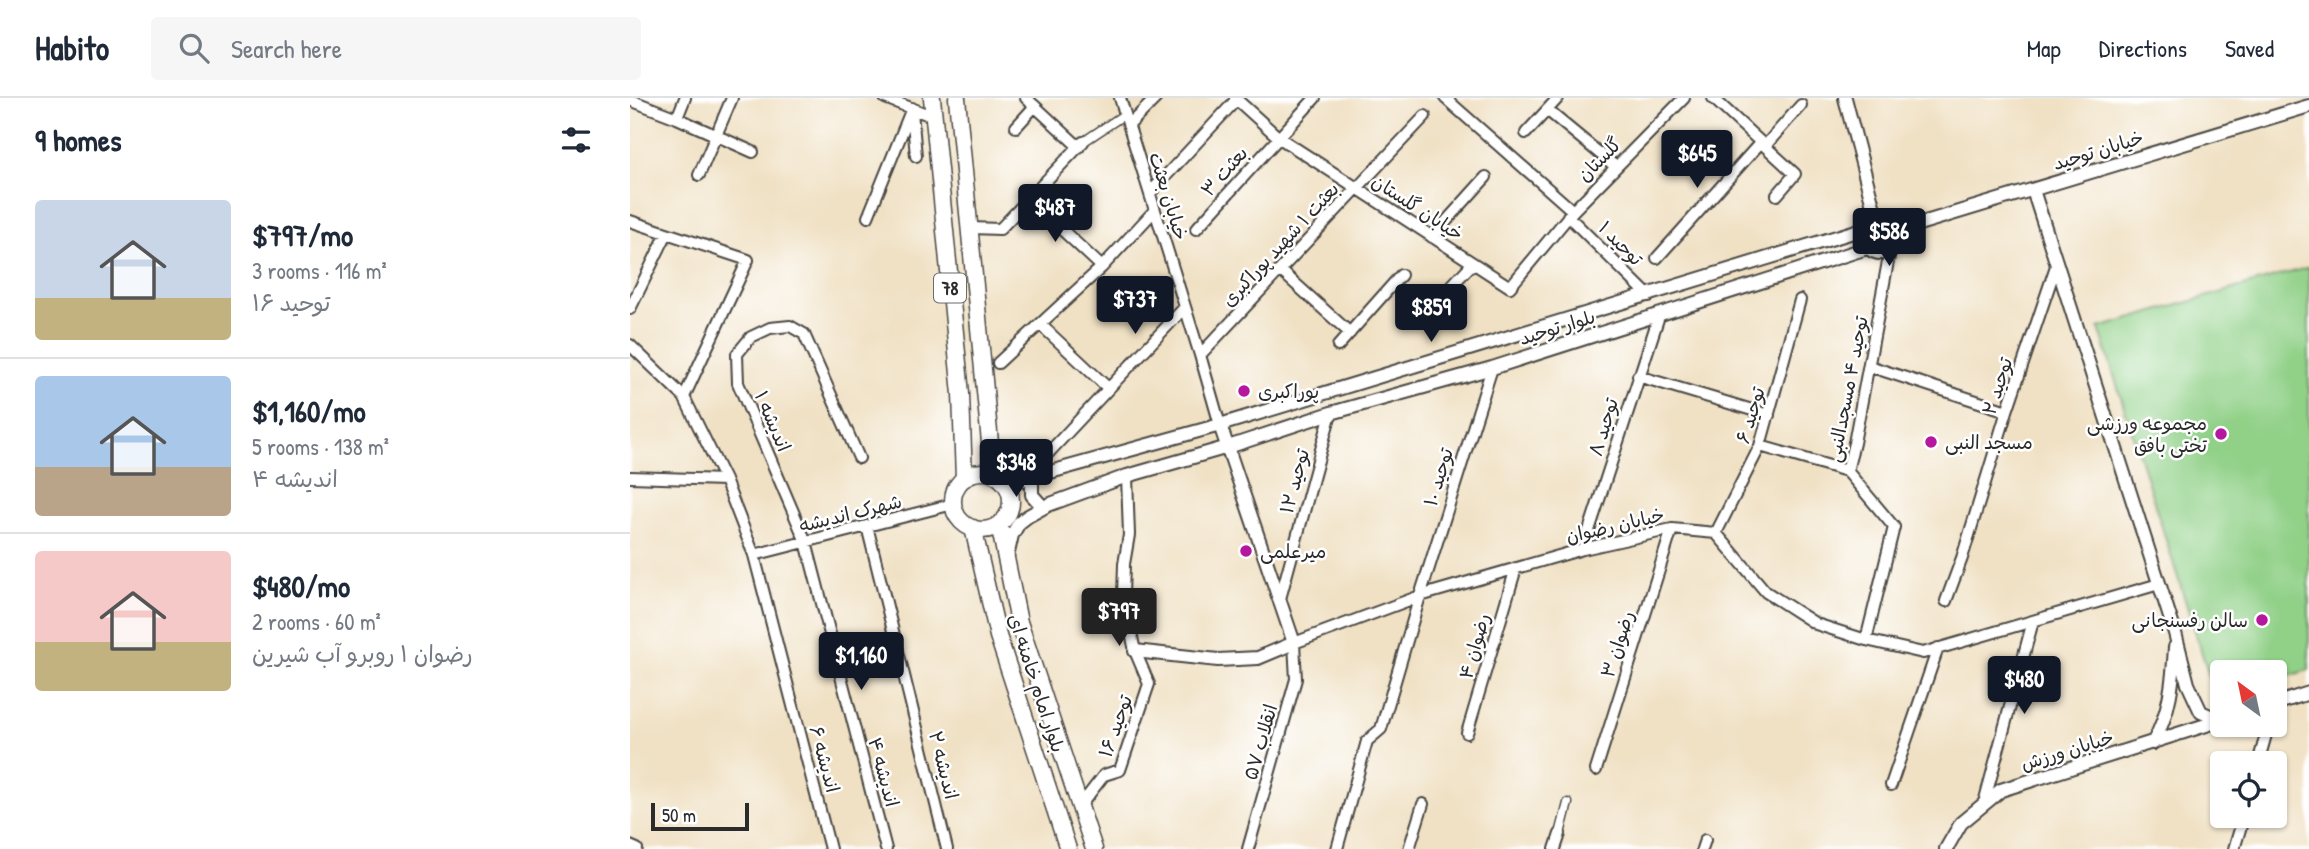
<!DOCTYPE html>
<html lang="en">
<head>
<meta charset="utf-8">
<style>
	body { margin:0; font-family:"Patrick Hand","Playpen Sans Arabic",sans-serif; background:#f6f6f7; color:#1f2937; height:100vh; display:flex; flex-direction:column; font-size:26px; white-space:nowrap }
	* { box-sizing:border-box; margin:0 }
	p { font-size:23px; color:#747a83 }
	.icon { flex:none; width:38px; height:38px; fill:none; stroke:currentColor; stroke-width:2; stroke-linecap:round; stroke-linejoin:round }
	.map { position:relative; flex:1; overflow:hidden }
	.panel { display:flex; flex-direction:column; background:#fff; width:630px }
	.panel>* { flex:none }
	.needle { width:46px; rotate:327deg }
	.controls { position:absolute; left:1580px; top:562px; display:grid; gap:14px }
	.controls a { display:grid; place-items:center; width:77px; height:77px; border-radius:7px; background:#fff; box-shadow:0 2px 5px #0004; font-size:35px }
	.scale { position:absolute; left:21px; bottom:18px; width:98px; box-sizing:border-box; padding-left:7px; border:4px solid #2b2b2b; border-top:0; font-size:19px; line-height:24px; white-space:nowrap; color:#2b2b2b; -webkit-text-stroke:5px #fff; paint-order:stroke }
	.price { position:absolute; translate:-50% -60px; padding:0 16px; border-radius:7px; background:#111827; color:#fff; font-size:23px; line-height:46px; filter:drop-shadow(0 2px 4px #0008) }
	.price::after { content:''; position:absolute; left:50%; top:42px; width:21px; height:16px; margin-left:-10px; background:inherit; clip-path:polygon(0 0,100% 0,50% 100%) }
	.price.selected { background:#222; color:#fff }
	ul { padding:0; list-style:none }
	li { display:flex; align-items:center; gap:21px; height:175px; padding:0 35px }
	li+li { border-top:2px solid #e0e1e3 }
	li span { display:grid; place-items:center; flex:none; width:196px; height:140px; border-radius:7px; color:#555 }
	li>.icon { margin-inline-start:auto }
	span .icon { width:84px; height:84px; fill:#fffc; stroke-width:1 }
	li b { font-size:30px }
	h2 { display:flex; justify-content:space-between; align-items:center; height:84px; padding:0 35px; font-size:30px }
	header { display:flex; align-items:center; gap:42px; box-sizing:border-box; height:98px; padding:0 35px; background:#fff; border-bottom:2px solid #e0e1e3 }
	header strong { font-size:33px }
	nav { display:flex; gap:38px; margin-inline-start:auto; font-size:24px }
	.search { width:490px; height:63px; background:#f6f6f7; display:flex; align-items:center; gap:18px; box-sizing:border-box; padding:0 24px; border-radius:7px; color:#747a83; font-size:26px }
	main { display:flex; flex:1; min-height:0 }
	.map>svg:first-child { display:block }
	.green { fill:#90d087; stroke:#5e7e59; stroke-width:2 }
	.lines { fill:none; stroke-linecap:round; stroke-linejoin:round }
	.pedestrian-casing { stroke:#494642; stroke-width:11 }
	.minor-casing { stroke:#494642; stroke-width:14 }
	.tertiary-casing { stroke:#494642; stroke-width:16 }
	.primary-casing { stroke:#494642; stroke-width:19 }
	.pedestrian { stroke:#fff; stroke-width:8 }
	.minor { stroke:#fff; stroke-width:10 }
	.tertiary { stroke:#fff; stroke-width:12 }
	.primary { stroke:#fff; stroke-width:16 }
	.poi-dot { fill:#b5179e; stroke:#fff; stroke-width:2.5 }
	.labels { text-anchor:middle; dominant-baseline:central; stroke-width:5; stroke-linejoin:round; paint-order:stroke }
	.shield { fill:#fff; stroke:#6b6b6b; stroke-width:2 }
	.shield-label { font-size:18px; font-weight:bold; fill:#2b2b2b }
	.street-label { font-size:19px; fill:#2b2b2b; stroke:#fff }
	.poi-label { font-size:19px; fill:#2b2b2b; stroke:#fff; text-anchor:start }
</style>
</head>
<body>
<header>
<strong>Habito</strong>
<div class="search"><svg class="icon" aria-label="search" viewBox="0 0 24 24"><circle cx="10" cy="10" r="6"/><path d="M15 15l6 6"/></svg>Search here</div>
<nav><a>Map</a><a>Directions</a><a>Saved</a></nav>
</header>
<main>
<section class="panel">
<h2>9 homes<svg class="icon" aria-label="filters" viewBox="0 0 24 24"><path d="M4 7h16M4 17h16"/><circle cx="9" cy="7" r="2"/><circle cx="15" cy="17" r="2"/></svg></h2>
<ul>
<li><span style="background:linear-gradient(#c9d6e8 70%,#c2b280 0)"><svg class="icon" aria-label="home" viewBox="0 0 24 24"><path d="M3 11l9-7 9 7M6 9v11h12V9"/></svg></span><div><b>$797/mo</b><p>3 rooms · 116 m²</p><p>توحید ۱۶</p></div></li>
<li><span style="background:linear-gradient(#a9c7e8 65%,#b9a48a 0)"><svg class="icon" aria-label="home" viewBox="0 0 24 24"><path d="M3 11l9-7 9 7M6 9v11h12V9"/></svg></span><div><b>$1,160/mo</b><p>5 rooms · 138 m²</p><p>اندیشه ۴</p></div></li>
<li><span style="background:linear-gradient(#f6c9c9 65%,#c2b280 0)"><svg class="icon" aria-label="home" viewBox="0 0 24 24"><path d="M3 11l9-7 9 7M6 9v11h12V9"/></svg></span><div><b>$480/mo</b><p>2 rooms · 60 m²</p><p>رضوان ۱ روبرو آب شیرین</p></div></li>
</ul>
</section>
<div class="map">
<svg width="1679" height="751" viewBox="0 0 1679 751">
	<rect width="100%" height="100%" fill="#fff"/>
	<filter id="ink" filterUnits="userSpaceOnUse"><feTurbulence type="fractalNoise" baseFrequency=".0143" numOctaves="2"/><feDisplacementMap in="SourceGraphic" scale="14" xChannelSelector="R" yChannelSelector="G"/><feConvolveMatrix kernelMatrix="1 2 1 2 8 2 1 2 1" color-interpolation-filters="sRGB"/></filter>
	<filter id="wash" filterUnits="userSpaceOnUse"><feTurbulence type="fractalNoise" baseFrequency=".00686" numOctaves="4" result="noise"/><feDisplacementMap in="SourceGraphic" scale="28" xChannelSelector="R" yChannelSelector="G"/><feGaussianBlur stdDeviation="1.57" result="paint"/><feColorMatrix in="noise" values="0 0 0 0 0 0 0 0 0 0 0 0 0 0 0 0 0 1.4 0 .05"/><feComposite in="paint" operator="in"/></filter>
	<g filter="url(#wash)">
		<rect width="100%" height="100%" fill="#f0e1c4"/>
		<path class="green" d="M1679,169v403l-34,10v-8h-53v24l-6,2 -117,-370z"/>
	</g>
	<g filter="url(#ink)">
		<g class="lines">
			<g class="pedestrian-casing">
				<path id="pedestrian" d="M453,44l42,-28
					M930,736l8,-31"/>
			</g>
			<g class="minor-casing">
				<path id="minor" d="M255,0l49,19
					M396,0l53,49
					M490,0l80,257 20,70
					M605,0l43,39 232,150 63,-76 111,-113
					M815,0l128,113
					M1083,0l82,76 -18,21
					M0,2l47,18 76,34
					M917,12l69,57
					M282,13l4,45
					M47,20l8,-20
					M499,27l27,-27
					M386,29l19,-21
					M896,35l32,-35
					M1135,48l36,-41
					M69,77l33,-77
					M520,95l87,-94
					M399,101l73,68
					M938,118l81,80
					M238,119l44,-109
					M0,123l118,39 -64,137
					M341,130l29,1 83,-87
					M566,131l119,-131
					M802,139l54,-60
					M1027,160l104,-116
					M650,172l70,63
					M810,200l33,-35
					M0,211l36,-74
					M411,227l67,63
					M0,247l54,52 41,83
					M708,248l63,-71
					M570,257l225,-239
					M368,265l104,-96 53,-57
					M1239,268l138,45
					M1008,278l131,39
					M1130,348l87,25
					M229,360l-55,-124 -14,-8 -20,2 -19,9 -14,17 1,29 68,159 80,307
					M0,379l95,3 29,75 76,294
					M394,381l161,-172
					M237,428l80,323
					M1086,435l44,-87 40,-146
					M953,451l76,-233
					M124,457l199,-51
					M650,501l51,-186
					M1316,503l16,-43 45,-147 50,-148
					M1236,542l28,-113 -47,-56 7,-28 36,-192
					M837,635l49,-165
					M1628,665l11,-39
					M966,672l76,-241
					M1261,687l47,-137
					M1354,705l49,-182
					M450,708l24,-31 16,-5 29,-86 -14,-33 -12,-55 1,-32 5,-29 -2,-59
					M0,748l7,3
					M618,751l48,-170 -2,-36 126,-47 163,-47 89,-20 44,4 50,59 50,32 50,16 57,13 236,-69
					M707,751l30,-108 14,-12 39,-133 72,-228
					M779,751l14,-45
					M925,751l5,-15
					M1072,751l3,-9
					M1604,751l10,-33"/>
			</g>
			<g class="tertiary-casing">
				<path id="tertiary" d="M1215,0l31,119
					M1403,92l142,443 13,51 13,28 21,9
					M1233 137a18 18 0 1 1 36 0a18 18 0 1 1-36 0Z
					M1269,132l410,-124
					M402,379v18l11,12
					M377,386l213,-59 643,-196
					M377,459l5,-22 7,-12 9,-7 20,-11 79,-29 101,-29 103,-34 161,-45 375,-120
					M505,553l83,9 40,-2 36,-15 -74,-218
					M1645,606l34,-11
					M1523,645c17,-31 20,-61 22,-96
					M1316,751l15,-26 40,-33 221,-70"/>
			</g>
			<g class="primary-casing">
				<path id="primary" d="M302,0l29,296 3,85
					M327,0l36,376
					M323 403a29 29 0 1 1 58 0a29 29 0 1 1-58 0Z
					M369,426l20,98 75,227
					M343,430l25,108 70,213"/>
			</g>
			<use href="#pedestrian" class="pedestrian"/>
			<use href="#minor" class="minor"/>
			<use href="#tertiary" class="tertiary"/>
			<use href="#primary" class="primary"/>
		</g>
	</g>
	<g class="poi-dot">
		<circle cx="614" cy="293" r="7"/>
		<circle cx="1591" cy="336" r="7"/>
		<circle cx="1301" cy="344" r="7"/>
		<circle cx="616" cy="453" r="7"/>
		<circle cx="1632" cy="522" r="7"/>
	</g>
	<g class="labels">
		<rect class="shield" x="304" y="175.5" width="32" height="29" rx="5"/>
		<g class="shield-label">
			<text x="320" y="190">78</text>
		</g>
		<g class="street-label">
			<text transform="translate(1468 52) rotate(-17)">خیابان توحید</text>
			<text transform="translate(969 61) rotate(-45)">گلستان</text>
			<text transform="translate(594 73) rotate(-48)">بعثت ۳</text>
			<text transform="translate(539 98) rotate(73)">خیابان بعثت</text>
			<text transform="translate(788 109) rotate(33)">خیابان گلستان</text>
			<text transform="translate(991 145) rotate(45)">توحید ۱</text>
			<text transform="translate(650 146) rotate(-47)">بعثت ۱ شهید پوراکبری</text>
			<text transform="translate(927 229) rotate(-17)">بلوار توحید</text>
			<text transform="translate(1367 288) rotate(-72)">توحید ۲</text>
			<text transform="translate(1217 291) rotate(-79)">توحید ۴ مسجدالنبی</text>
			<text transform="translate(1120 317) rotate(-73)">توحید ۶</text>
			<text transform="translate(143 323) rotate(67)">اندیشه ۱</text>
			<text transform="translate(973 329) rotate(-73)">توحید ۸</text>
			<text transform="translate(808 379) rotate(-73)">توحید ۱۰</text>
			<text transform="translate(664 383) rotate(-75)">توحید ۱۲</text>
			<text transform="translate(220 415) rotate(-14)">شهرک اندیشه</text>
			<text transform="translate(985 427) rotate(-13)">خیابان رضوان</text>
			<text transform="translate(987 546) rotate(-72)">رضوان ۳</text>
			<text transform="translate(844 548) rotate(-74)">رضوان ۴</text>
			<text transform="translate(407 585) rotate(72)">بلوار امام خامنه ای</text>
			<text transform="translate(485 628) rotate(-70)">توحید ۱۶</text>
			<text transform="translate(630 644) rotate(-74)">انقلاب ۵۷</text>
			<text transform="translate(1437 652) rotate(-17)">خیابان ورزش</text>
			<text transform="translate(195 661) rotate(75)">اندیشه ۶</text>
			<text transform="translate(314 667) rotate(76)">اندیشه ۲</text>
			<text transform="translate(254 674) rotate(75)">اندیشه ۴</text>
		</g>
		<g class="poi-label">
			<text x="628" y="293">پوراکبری</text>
			<text x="1577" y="325" text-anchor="end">مجموعه ورزشی<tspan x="1577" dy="22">تختی بافق</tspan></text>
			<text x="1315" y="344">مسجد النبی</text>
			<text x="630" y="453">میرعلمی</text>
			<text x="1618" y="522" text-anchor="end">سالن رفسنجانی</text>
		</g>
	</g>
</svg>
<div class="controls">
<a><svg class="needle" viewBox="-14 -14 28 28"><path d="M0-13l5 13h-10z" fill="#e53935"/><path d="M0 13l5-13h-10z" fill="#747a83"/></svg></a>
<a><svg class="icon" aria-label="locate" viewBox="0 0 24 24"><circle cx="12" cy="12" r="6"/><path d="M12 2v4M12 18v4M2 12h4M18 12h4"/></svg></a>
</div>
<div class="scale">50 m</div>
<b class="price" style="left:1067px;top:92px">$645</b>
<b class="price" style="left:425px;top:146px">$487</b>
<b class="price" style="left:1259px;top:170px">$586</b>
<b class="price" style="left:505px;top:238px">$737</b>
<b class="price" style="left:801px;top:246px">$859</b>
<b class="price" style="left:386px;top:401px">$348</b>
<b class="price selected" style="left:489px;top:550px">$797</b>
<b class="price" style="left:231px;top:594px">$1,160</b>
<b class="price" style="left:1394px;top:618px">$480</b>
</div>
</main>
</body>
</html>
